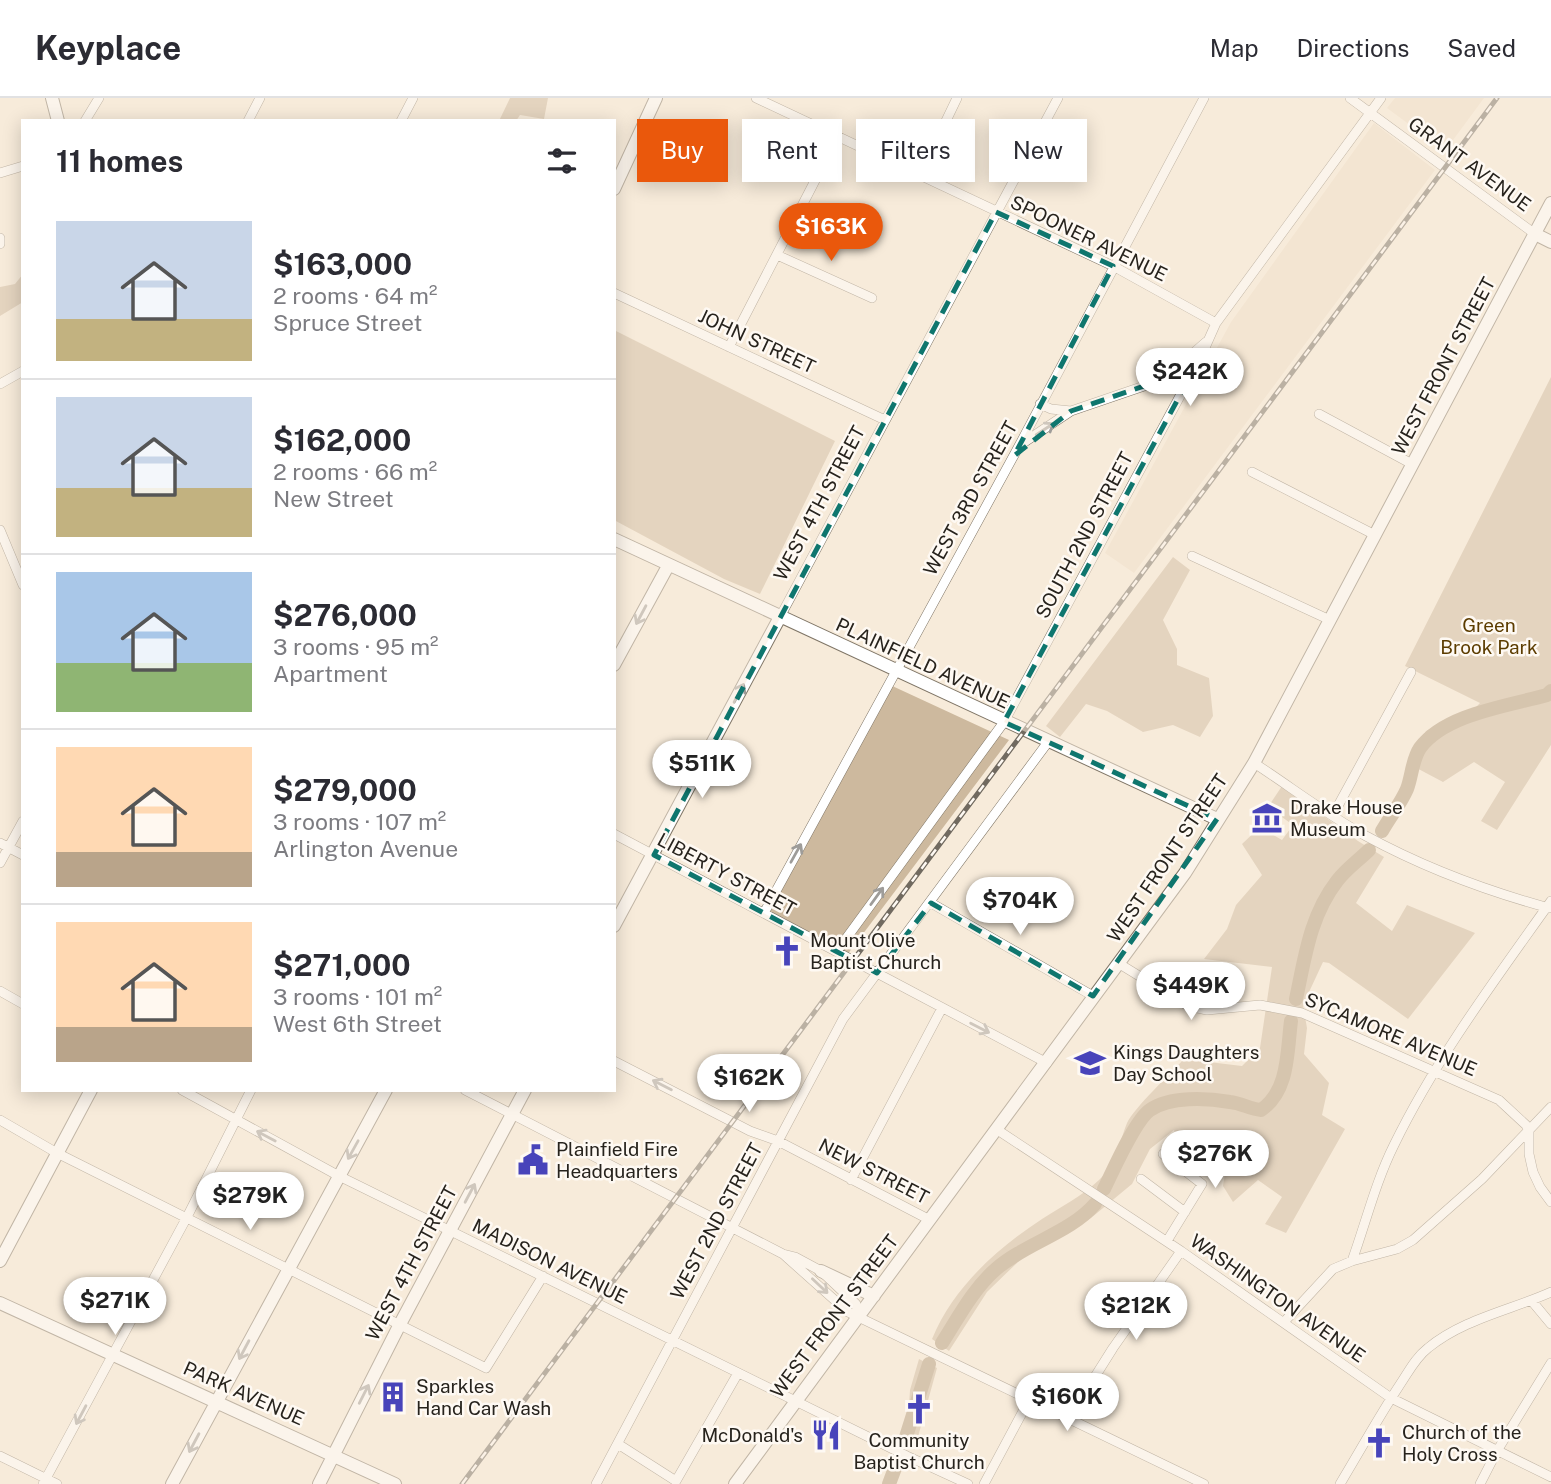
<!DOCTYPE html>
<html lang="en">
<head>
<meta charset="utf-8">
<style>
	body { margin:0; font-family:"Public Sans",sans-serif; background:#f7f7f7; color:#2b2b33; height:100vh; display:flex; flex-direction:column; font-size:26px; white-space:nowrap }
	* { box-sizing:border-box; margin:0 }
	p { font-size:23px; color:#7c7c81 }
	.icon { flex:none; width:38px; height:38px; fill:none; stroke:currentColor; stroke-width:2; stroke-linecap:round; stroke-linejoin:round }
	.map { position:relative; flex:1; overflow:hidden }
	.details { position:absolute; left:21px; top:21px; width:595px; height:973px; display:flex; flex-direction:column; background:#fff; border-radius:0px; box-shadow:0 4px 18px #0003 }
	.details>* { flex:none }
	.hud { position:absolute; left:637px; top:21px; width:665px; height:63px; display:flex; gap:14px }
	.price { position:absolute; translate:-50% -60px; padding:0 16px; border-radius:24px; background:#fff; color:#222; font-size:23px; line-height:46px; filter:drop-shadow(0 2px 4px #0008) }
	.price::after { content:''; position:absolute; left:50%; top:42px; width:21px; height:16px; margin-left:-10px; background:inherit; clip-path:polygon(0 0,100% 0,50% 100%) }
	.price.selected { background:#ea580c; color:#fff }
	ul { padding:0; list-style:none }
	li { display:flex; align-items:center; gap:21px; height:175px; padding:0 35px }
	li+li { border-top:2px solid #e1e1e2 }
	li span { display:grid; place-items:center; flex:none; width:196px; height:140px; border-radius:0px; color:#555 }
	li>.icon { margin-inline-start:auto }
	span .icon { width:84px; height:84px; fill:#fffc; stroke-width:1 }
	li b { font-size:30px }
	h2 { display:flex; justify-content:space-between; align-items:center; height:84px; padding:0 35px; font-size:30px }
	.chip { padding:0 24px; border-radius:0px; background:#fff; box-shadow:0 4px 18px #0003; font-size:24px; line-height:63px }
	.chip.selected { background:#ea580c; color:#fff }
	header { display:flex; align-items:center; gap:42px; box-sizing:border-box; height:98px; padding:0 35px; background:#fff; border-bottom:2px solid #e1e1e2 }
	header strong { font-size:33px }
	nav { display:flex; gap:38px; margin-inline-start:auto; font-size:24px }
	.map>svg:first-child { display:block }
	.built { fill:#eedec7 }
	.green { fill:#cdb99e }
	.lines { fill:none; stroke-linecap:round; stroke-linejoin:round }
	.river { stroke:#ae9779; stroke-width:14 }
	.street-casing { stroke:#7f7566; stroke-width:10 }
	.secondary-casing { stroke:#7f7566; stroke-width:14 }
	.street { stroke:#fff; stroke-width:9 }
	.secondary { stroke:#fff; stroke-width:12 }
	.rail-casing { stroke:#716a60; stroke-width:5 }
	.rail { stroke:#fef9f3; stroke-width:2.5; stroke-dasharray:8; stroke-linecap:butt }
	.oneway { stroke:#9e9c99 }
	.marked { fill:none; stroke:#0f766e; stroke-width:5; stroke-dasharray:14 9; stroke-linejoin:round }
	.labels { text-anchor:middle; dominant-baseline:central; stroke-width:5; stroke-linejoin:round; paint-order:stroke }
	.street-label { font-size:19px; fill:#27231d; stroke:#fef9f3 }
	.park-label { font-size:19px; fill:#5c3c00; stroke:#fef9f3 }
	.poi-label { font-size:19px; fill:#27231d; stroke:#fef9f3; text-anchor:start }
</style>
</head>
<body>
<header>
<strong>Keyplace</strong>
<nav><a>Map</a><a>Directions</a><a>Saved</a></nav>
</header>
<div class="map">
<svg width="1551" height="1386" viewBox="0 0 1551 1386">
	<rect width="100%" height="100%" fill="#f7ebda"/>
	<path class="built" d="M1395,0h89l-39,53 -58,-43z
		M1374,25l61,47 -301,403 -29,-20 126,-231z"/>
	<path class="green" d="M510,0h38l-4,21 -24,-4 -4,6h-17z
		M23,176v28l-23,14v-29l15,-3z
		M614,232l221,111 -75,153 -36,-15 -110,-59z
		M1551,279v368l-54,85 -16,-9 24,-39 -31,-20 -31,20 -34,-18 17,-33 49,-23 5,-5 -75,-37z
		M1173,459l17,13 -27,50 14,29v16l32,13 4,38 -13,21 -27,-12 -30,7 -36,-21 -21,-7 -26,33 -14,-11z
		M888,586l121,56 -162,215 -81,-43z
		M1282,688l76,55 26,16 -28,46 36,28 15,-26 68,28 -67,86 -79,-56 -6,-1 -20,43 4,23 -3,26 25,29 -7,32 23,14 -59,104 -21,-9 17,-27 -24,-17 -25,22 -10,-16 3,-19 -30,-17 -14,2 -8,-22 -24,19 -18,35 -41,34 -69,40 -35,34 -38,59 -17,-12c21,-51 64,-90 110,-120 19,-12 40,-23 57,-39 17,-15 20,-37 28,-57 7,-15 44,-50 57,-64l58,7 18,-18 12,-81 -68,-8 23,-30 9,-24 26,-30 -20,-31 18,-17 22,13 11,-15 -25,-18z
		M919,1261l18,9 -21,76 -14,-3 6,-20 2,-31z"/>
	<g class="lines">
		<path class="river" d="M1382,733c8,-14 19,-28 25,-42 5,-13 5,-29 13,-41 25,-34 88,-42 127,-53l4,-4
			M1296,901c9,-42 14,-83 41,-118 9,-12 22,-21 32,-31
			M1104,1091c9,-18 31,-69 46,-79 20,-14 57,-12 80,-8 11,1 20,7 31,8 28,-19 26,-58 30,-89
			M942,1245c16,-25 31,-54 54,-74 30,-26 74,-36 99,-65
			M905,1342l24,-76
			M889,1386l9,-24"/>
		<g class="street-casing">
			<path id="street" d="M756,0l357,168 103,57
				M1350,0l185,136
				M85,23l14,-23
				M248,23l12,-23
				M401,23l12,-23
				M0,75l23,-7
				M920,77l37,-77
				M0,140v6
				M777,157l95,43
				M614,195l271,127
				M729,249l109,-211
				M1153,283l29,-18 24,-21
				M0,286l23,-13
				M1040,306l11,5 20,2
				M1319,316l93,50
				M1020,347l51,-34 79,-27 20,-3 15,5
				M1252,374l123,63
				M0,432l23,55
				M1192,458l138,64
				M780,519l278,-519
				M1254,665c37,24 73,52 112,73 57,31 121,55 183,72
				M1333,717l78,-143
				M614,736l433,229
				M0,745l23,12
				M0,765l23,-42
				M931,805l162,93
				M764,815l255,-467 185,-348
				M837,853l167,-229 196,-363 16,-36 165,-225
				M1118,865l70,43 19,4 53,-5 42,8 197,87 27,25 3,7v22l4,18 7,15 11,15
				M0,893l23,13
				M614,963l136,70 28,10 152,79
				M182,992l157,86 568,280 61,28
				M465,992l318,164 12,3 26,14 35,33 2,12
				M0,1022l57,33 429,215 57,-92
				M996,1031l185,122 210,147 160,79
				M1163,1056l39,30 -35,57
				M1141,1081l44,33
				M851,1082l91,-172
				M783,1156l65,58 356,172
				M1352,1163l45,-12 16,-9 69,-61 69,-72
				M1531,1202l20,24
				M1284,1224l49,-53 19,-8c14,-39 24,-80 42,-116 43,-88 101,-165 157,-244
				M1069,1320l44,-70 68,-97
				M618,1346l58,37 62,-108
				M0,1358l57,28
				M43,1386l144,-267 64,-127
				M596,1386l247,-465 205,-277
				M984,1386l45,-84
				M1340,1386c20,-33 38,-66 59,-98 9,-13 16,-28 29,-38 35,-29 83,-38 123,-56
				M1480,1386l17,-33 54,-88"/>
		</g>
		<g class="secondary-casing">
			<path id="secondary" d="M52,0l6,23
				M614,91l42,-91
				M1535,136l16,8
				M614,441l603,280
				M614,567l54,-99
				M614,828l166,-309
				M0,1163l91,-171
				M821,1173l53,25
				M0,1205l395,181
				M172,1386l214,-394
				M319,1386l80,-158 126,-236
				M735,1386l450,-611 69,-110 297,-560"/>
		</g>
		<use href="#street" class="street"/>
		<use href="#secondary" class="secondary"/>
		<g class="rail-casing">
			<path id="rail" d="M462,1386l1035,-1386"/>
		</g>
		<use href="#rail" class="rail"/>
	</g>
	<defs><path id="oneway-shaft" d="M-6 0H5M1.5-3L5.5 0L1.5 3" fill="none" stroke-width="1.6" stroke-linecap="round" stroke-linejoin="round" transform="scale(1.75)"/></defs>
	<g class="oneway">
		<use href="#oneway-shaft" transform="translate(1045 331) rotate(-33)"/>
		<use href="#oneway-shaft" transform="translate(641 517) rotate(118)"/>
		<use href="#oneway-shaft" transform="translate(739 595) rotate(-62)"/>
		<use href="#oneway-shaft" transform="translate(796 755) rotate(-61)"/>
		<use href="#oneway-shaft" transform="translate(877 798) rotate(-54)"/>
		<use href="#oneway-shaft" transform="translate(980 930) rotate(27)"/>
		<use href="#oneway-shaft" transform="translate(662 987) rotate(-153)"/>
		<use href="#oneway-shaft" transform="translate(266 1038) rotate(-152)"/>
		<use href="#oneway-shaft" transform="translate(353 1052) rotate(119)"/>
		<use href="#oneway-shaft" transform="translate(470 1095) rotate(-62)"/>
		<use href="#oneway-shaft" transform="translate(820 1188) rotate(43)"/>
		<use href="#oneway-shaft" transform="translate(244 1252) rotate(118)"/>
		<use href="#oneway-shaft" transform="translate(364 1296) rotate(-63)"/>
		<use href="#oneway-shaft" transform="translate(81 1317) rotate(118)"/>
		<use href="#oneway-shaft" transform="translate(194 1345) rotate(118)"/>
	</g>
	<path d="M0 0H1551V1386H0ZM996,114l117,54 -99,190 57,-45 79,-27 35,2 -181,336 213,97 -124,177 -162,-93 -54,70 -223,-118z" fill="#f7ebda" fill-opacity=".55" fill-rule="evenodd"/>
	<path class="marked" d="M996,114l117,54 -99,190 57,-45 79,-27 35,2 -181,336 213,97 -124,177 -162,-93 -54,70 -223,-118z"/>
	<defs>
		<g id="museum-bare" transform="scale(2.415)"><path d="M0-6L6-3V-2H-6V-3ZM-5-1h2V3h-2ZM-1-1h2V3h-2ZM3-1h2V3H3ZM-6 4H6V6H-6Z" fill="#4844ba" stroke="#fef9f3" stroke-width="2.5" paint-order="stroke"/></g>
		<g id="church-bare" transform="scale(2.415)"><path d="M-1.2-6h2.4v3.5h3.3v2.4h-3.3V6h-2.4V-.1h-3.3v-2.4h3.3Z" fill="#4844ba" stroke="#fef9f3" stroke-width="2.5" paint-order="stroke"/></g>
		<g id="school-bare" transform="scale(2.415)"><path d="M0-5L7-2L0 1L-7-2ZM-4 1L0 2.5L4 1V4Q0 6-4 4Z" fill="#4844ba" stroke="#fef9f3" stroke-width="2.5" paint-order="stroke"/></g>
		<g id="civic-bare" transform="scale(2.415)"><path d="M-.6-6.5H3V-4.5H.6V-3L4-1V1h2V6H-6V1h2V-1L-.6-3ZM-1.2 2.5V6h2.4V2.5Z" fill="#4844ba" stroke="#fef9f3" stroke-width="2.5" paint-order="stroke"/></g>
		<g id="building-bare" transform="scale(2.415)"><path d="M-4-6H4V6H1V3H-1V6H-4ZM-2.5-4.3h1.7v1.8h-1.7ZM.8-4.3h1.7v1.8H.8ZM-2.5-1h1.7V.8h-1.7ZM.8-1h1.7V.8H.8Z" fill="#4844ba" stroke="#fef9f3" stroke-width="2.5" paint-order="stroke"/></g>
		<g id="restaurant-bare" transform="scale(2.415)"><path d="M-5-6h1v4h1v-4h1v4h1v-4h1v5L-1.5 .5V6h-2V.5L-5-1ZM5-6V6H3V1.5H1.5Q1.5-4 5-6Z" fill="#4844ba" stroke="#fef9f3" stroke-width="2.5" paint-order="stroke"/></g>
	</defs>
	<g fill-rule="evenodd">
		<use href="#museum-bare" x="1267" y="720"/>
		<use href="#church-bare" x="787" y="853"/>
		<use href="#school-bare" x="1090" y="965"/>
		<use href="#civic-bare" x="533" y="1062"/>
		<use href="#building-bare" x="393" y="1299"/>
		<use href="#church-bare" x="919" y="1311"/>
		<use href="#restaurant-bare" x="826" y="1337"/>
		<use href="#church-bare" x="1379" y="1345"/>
	</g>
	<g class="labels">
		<g class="street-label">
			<text transform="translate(1470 66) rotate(36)">GRANT AVENUE</text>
			<text transform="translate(1089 140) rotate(26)">SPOONER AVENUE</text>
			<text transform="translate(757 243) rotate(25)">JOHN STREET</text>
			<text transform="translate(1443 268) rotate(-62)">WEST FRONT STREET</text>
			<text transform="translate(970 400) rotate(-61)">WEST 3RD STREET</text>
			<text transform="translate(819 405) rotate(-62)">WEST 4TH STREET</text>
			<text transform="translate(1084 437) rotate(-62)">SOUTH 2ND STREET</text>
			<text transform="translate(923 565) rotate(25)">PLAINFIELD AVENUE</text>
			<text transform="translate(1167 760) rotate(-56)">WEST FRONT STREET</text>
			<text transform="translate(727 776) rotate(28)">LIBERTY STREET</text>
			<text transform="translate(1391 936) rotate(23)">SYCAMORE AVENUE</text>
			<text transform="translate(874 1073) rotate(27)">NEW STREET</text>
			<text transform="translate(716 1123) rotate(-62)">WEST 2ND STREET</text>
			<text transform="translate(550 1163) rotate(26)">MADISON AVENUE</text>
			<text transform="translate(411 1165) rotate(-62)">WEST 4TH STREET</text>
			<text transform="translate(1278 1200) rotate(35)">WASHINGTON AVENUE</text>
			<text transform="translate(834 1218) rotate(-53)">WEST FRONT STREET</text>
			<text transform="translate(244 1295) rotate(24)">PARK AVENUE</text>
		</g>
		<g class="park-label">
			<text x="1489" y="527">Green<tspan x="1489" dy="22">Brook Park</tspan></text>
		</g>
		<g class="poi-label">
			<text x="1290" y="709">Drake House<tspan x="1290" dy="22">Museum</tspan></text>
			<text x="810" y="842">Mount Olive<tspan x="810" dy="22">Baptist Church</tspan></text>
			<text x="1113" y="954">Kings Daughters<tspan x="1113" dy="22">Day School</tspan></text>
			<text x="556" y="1051">Plainfield Fire<tspan x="556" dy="22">Headquarters</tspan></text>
			<text x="416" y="1288">Sparkles<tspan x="416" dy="22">Hand Car Wash</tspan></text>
			<text x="1402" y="1334">Church of the<tspan x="1402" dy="22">Holy Cross</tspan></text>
			<text x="803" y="1337" text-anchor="end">McDonald's</text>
			<text x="919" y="1342" text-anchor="middle">Community<tspan x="919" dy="22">Baptist Church</tspan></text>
		</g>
	</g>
</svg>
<b class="price selected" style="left:831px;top:165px">$163K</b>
<b class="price" style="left:1190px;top:310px">$242K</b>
<b class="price" style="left:702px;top:702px">$511K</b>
<b class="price" style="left:1020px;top:839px">$704K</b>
<b class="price" style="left:1191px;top:924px">$449K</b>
<b class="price" style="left:749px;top:1016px">$162K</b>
<b class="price" style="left:1215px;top:1092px">$276K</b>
<b class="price" style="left:250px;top:1134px">$279K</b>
<b class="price" style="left:115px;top:1239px">$271K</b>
<b class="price" style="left:1136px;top:1244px">$212K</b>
<b class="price" style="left:1067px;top:1335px">$160K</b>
<div class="hud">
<a class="chip selected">Buy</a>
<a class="chip">Rent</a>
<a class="chip">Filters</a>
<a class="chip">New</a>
</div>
<section class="details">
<h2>11 homes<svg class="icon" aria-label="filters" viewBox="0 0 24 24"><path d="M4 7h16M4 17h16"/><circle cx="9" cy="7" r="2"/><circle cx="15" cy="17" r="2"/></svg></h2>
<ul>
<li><span style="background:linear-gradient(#c9d6e8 70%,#c2b280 0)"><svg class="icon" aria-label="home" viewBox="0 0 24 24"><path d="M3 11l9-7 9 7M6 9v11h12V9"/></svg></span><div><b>$163,000</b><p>2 rooms · 64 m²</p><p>Spruce Street</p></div></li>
<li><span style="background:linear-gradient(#c9d6e8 65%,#c2b280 0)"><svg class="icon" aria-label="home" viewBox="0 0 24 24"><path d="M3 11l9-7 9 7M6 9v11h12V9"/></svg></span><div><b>$162,000</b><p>2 rooms · 66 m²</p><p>New Street</p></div></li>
<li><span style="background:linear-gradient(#a9c7e8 65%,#8fb573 0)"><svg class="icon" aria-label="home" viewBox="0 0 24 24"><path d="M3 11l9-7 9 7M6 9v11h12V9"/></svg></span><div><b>$276,000</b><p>3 rooms · 95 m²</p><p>Apartment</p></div></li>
<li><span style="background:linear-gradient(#ffd9b3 75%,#b9a48a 0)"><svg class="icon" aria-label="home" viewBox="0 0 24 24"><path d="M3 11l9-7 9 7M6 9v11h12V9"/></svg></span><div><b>$279,000</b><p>3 rooms · 107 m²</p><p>Arlington Avenue</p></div></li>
<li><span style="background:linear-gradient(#ffd9b3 75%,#b9a48a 0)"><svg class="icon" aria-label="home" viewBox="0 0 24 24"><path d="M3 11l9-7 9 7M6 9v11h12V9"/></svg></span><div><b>$271,000</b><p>3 rooms · 101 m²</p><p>West 6th Street</p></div></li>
</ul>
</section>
</div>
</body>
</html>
